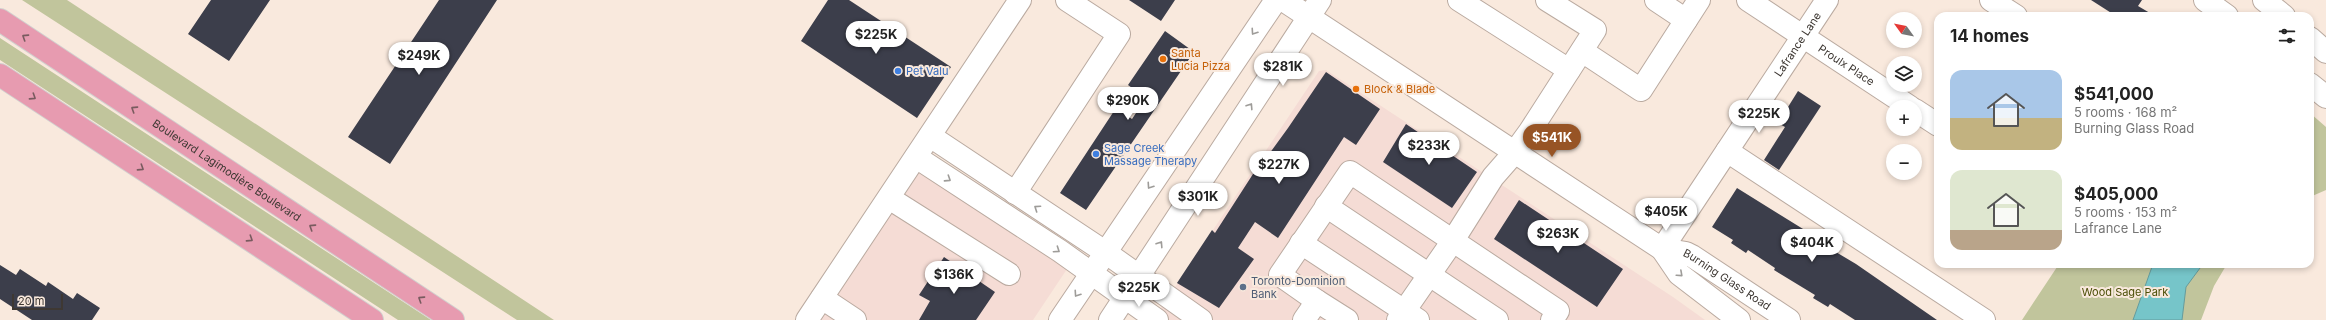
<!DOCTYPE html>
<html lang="en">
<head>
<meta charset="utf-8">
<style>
	body { margin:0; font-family:Inter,sans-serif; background:#f6f6f6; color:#222; height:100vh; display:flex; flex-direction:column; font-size:15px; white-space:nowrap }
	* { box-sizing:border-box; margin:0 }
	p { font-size:13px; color:#767676 }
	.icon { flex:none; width:22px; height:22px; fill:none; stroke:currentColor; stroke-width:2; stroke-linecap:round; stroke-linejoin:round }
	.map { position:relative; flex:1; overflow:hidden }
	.side { position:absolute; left:1934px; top:12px; width:380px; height:256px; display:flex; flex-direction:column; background:#fff; border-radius:12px; box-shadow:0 2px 6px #0003 }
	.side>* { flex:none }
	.needle { width:26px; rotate:303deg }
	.tools { position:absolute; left:1886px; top:12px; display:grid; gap:8px }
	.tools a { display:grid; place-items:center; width:36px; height:36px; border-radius:50%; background:#fff; box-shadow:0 2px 6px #0003; font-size:20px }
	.scale { position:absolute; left:12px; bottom:10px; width:51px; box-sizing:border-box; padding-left:4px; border:2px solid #3e3833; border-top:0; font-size:11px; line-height:14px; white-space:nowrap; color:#3e3833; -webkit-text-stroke:3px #f9e9dd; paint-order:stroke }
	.price { position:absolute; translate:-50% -34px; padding:0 9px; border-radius:14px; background:#fff; color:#222; font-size:13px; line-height:26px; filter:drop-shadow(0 1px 2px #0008) }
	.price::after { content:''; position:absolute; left:50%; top:24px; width:12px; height:9px; margin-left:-6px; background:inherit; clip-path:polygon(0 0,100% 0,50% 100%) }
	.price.current { background:#975425; color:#fff }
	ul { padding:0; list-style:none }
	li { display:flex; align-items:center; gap:12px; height:100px; padding:0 16px }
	li span { display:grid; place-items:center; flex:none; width:112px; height:80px; border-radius:12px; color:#555 }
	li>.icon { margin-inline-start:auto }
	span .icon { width:48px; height:48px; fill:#fffc; stroke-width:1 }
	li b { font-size:17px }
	h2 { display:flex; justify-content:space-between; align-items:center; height:48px; padding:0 16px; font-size:17px }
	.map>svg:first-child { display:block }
	.commercial { fill:#f5dcd5 }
	.green { fill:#c1c59c }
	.water { fill:#76c5c9; stroke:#659b9c }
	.building { fill:#3c3e4b }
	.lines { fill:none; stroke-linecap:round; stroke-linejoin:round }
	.minor-casing { stroke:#baaaa0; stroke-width:24 }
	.major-casing { stroke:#d1cfce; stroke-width:24 }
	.minor { stroke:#fff; stroke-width:22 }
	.major { stroke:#e79bb0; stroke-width:22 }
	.oneway { stroke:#9e9c99 }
	.oneway2 { stroke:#795b5f }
	.food-dot { fill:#e8710a; stroke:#f9e9dd; stroke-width:1.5 }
	.shop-dot { fill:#3f7fe0; stroke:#f9e9dd; stroke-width:1.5 }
	.service-dot { fill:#5c6f8a; stroke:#f9e9dd; stroke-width:1.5 }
	.labels { text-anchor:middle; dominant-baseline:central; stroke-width:4; stroke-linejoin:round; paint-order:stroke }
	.street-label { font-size:11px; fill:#3e3833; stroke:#f9e9dd }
	.food-label { font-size:11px; fill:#c56008; stroke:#f9e9dd; text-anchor:start }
	.shop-label { font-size:11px; fill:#366cbe; stroke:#f9e9dd; text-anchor:start }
	.service-label { font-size:11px; fill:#4e5e75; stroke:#f9e9dd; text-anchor:start }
	.park-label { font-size:11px; fill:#4c4f08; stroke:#f9e9dd }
</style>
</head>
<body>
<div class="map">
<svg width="2326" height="320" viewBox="0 0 2326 320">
	<rect width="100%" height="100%" fill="#f9e9dd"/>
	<path class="commercial" d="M1326,70l347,227 32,23h-552l166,-249z
		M922,148l157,103 -46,69h-224z"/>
	<path class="green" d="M22,0h45l487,320h-37z
		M0,38l431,282h-33l-398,-260z
		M2310,113l16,14v63l-16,7z
		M2059,264h168l-13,22 -13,34h-179z"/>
	<path class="water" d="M2153,264h50l-17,23 -4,33h-49z"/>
	<path class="building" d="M211,0h59l-41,61 -41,-27z
		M439,0h58l-107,164 -42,-27z
		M828,0h21l102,67 -34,51 -116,-77z
		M1129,0h46l-14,21z
		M2091,0h51l-4,6 17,10h-39z
		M1165,31l29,21 -108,158 -26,-17 56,-85 16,11 14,-21 -18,-13z
		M1326,72l54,37 -24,36 -12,-8 -66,101 -23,-16 -17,26 16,11 -35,49 -42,-25 35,-53 3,3 47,-73 2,1 24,-33z
		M1798,91l23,15 -42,64 -15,-10 21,-33 -7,-4z
		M1406,124l71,48 -25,36 -69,-46z
		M1737,188l79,49 -2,2 42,25 81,56h-82l-25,-16 -2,3 -15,-9 2,-3 -41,-25 1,-2 -27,-18 -2,3 -15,-10 2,-3 -21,-13z
		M1519,200l104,69 -26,38 -103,-68z
		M944,257l51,35 -19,28h-57l11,-19 -11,-6z
		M0,265l16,10 4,-6 26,17 2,-4 25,17 4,-6 23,15 -8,12h-60l-32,-21z"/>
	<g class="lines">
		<g class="minor-casing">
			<g id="minor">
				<path id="s1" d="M1283,0l379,249 165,-249"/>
				<path d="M1459,0l110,70"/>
				<path d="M1656,0l30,20"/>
				<path id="s2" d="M1748,0l162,107"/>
				<path d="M1991,0l25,16"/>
				<path d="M2205,0l22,16"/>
				<path d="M2264,0l20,16"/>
				<path d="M2310,38l16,14"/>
				<path d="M1582,51l59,39 58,-90"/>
				<path d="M2310,84l16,13"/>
				<path d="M1915,110l23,15"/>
				<path d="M930,136l175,116 96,68"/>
				<path d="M1727,151l257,169"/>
				<path d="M916,157l144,94 97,69"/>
				<path d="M1015,193l104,-159 -52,-34"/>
				<path d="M889,198l120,76"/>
				<path d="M1326,206l171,114"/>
				<path d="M1301,243l117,77"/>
				<path d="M822,298l33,22"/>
				<path d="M1317,301l30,19"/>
				<path d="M807,320l213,-320"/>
				<path d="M1060,320l216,-320"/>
				<path d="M1110,320l210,-320"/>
				<path d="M1304,320l13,-19 -37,-26 70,-103 208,139 -6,9"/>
				<path d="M1398,320l54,-78 41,-65 21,-24 16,-22 65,-101 -48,-30"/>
				<path id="s3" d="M1739,320l-60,-46 -17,-25 24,4 6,3 97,64"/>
			</g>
		</g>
		<g class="major-casing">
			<g id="major">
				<path id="s4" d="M0,20l453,300"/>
				<path d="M0,75l372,245"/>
			</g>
		</g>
		<use href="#minor" class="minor"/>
		<use href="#major" class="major"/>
	</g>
	<defs><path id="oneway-chevron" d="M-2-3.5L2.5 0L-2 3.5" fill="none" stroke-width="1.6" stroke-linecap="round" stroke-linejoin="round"/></defs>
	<g class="oneway">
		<use href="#oneway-chevron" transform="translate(1254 32) rotate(124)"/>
		<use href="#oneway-chevron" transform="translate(1250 106) rotate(-57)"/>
		<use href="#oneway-chevron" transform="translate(948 179) rotate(33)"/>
		<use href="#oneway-chevron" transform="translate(1150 186) rotate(124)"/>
		<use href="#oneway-chevron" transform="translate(1037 208) rotate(-146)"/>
		<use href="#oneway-chevron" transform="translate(1160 244) rotate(-57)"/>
		<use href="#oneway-chevron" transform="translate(1057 250) rotate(34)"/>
		<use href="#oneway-chevron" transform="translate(1680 274) rotate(42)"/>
		<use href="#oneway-chevron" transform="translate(1077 294) rotate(124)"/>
	</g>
	<g class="oneway2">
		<use href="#oneway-chevron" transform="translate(25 37) rotate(-147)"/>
		<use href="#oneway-chevron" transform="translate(33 97) rotate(33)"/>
		<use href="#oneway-chevron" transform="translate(134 109) rotate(-147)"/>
		<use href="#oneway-chevron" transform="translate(141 168) rotate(33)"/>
		<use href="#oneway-chevron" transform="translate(312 227) rotate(-147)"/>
		<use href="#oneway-chevron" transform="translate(250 239) rotate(33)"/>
		<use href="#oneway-chevron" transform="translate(421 299) rotate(-147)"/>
	</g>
	<g class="food-dot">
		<circle cx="1163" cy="59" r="4"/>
		<circle cx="1356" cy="89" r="4"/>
	</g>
	<g class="shop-dot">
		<circle cx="898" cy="71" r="4"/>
		<circle cx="1096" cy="154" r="4"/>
	</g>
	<circle class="service-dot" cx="1243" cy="287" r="4"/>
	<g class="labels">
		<g class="street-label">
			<text stroke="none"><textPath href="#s1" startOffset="699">Lafrance Lane</textPath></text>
			<text stroke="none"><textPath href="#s2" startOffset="118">Proulx Place</textPath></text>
			<text stroke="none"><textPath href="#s4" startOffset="272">Boulevard Lagimodière Boulevard</textPath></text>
			<text stroke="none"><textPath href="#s3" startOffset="179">Burning Glass Road</textPath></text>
		</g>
		<g class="food-label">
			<text x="1171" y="53">Santa<tspan x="1171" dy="13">Lucia Pizza</tspan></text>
			<text x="1364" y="89">Block &amp; Blade</text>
		</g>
		<g class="shop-label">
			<text x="906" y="71">Pet Valu</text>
			<text x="1104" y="148">Sage Creek<tspan x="1104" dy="13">Massage Therapy</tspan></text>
		</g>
		<g class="service-label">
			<text x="1251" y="281">Toronto-Dominion<tspan x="1251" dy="13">Bank</tspan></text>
		</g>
		<g class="park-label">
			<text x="2125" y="292">Wood Sage Park</text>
		</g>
	</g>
</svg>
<div class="tools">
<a><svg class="needle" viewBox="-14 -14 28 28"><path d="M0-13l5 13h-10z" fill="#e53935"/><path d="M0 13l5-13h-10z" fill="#767676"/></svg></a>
<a><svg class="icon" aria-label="layers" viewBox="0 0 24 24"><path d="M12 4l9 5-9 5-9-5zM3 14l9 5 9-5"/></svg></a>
<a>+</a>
<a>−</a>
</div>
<div class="scale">20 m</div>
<b class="price" style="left:876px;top:55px">$225K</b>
<b class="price" style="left:419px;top:76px">$249K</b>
<b class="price" style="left:1283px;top:87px">$281K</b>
<b class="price" style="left:1128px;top:121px">$290K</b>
<b class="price" style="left:1759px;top:134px">$225K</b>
<b class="price current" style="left:1552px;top:158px">$541K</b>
<b class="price" style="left:1429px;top:166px">$233K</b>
<b class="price" style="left:1279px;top:185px">$227K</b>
<b class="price" style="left:1198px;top:217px">$301K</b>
<b class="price" style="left:1666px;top:232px">$405K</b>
<b class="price" style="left:1558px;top:254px">$263K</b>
<b class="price" style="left:1812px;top:263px">$404K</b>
<b class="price" style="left:954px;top:295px">$136K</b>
<b class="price" style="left:1139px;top:308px">$225K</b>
<section class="side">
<h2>14 homes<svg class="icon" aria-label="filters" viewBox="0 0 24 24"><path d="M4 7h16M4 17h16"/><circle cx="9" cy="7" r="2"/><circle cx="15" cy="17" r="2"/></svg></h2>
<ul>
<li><span style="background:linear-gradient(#a9c7e8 60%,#c2b280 0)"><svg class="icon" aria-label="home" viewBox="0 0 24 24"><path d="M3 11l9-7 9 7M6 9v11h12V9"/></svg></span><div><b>$541,000</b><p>5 rooms · 168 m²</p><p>Burning Glass Road</p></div></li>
<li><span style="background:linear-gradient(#dfe7d0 75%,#b9a48a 0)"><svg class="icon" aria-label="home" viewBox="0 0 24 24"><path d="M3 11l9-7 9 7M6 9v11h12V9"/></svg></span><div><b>$405,000</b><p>5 rooms · 153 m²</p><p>Lafrance Lane</p></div></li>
</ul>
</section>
</div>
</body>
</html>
